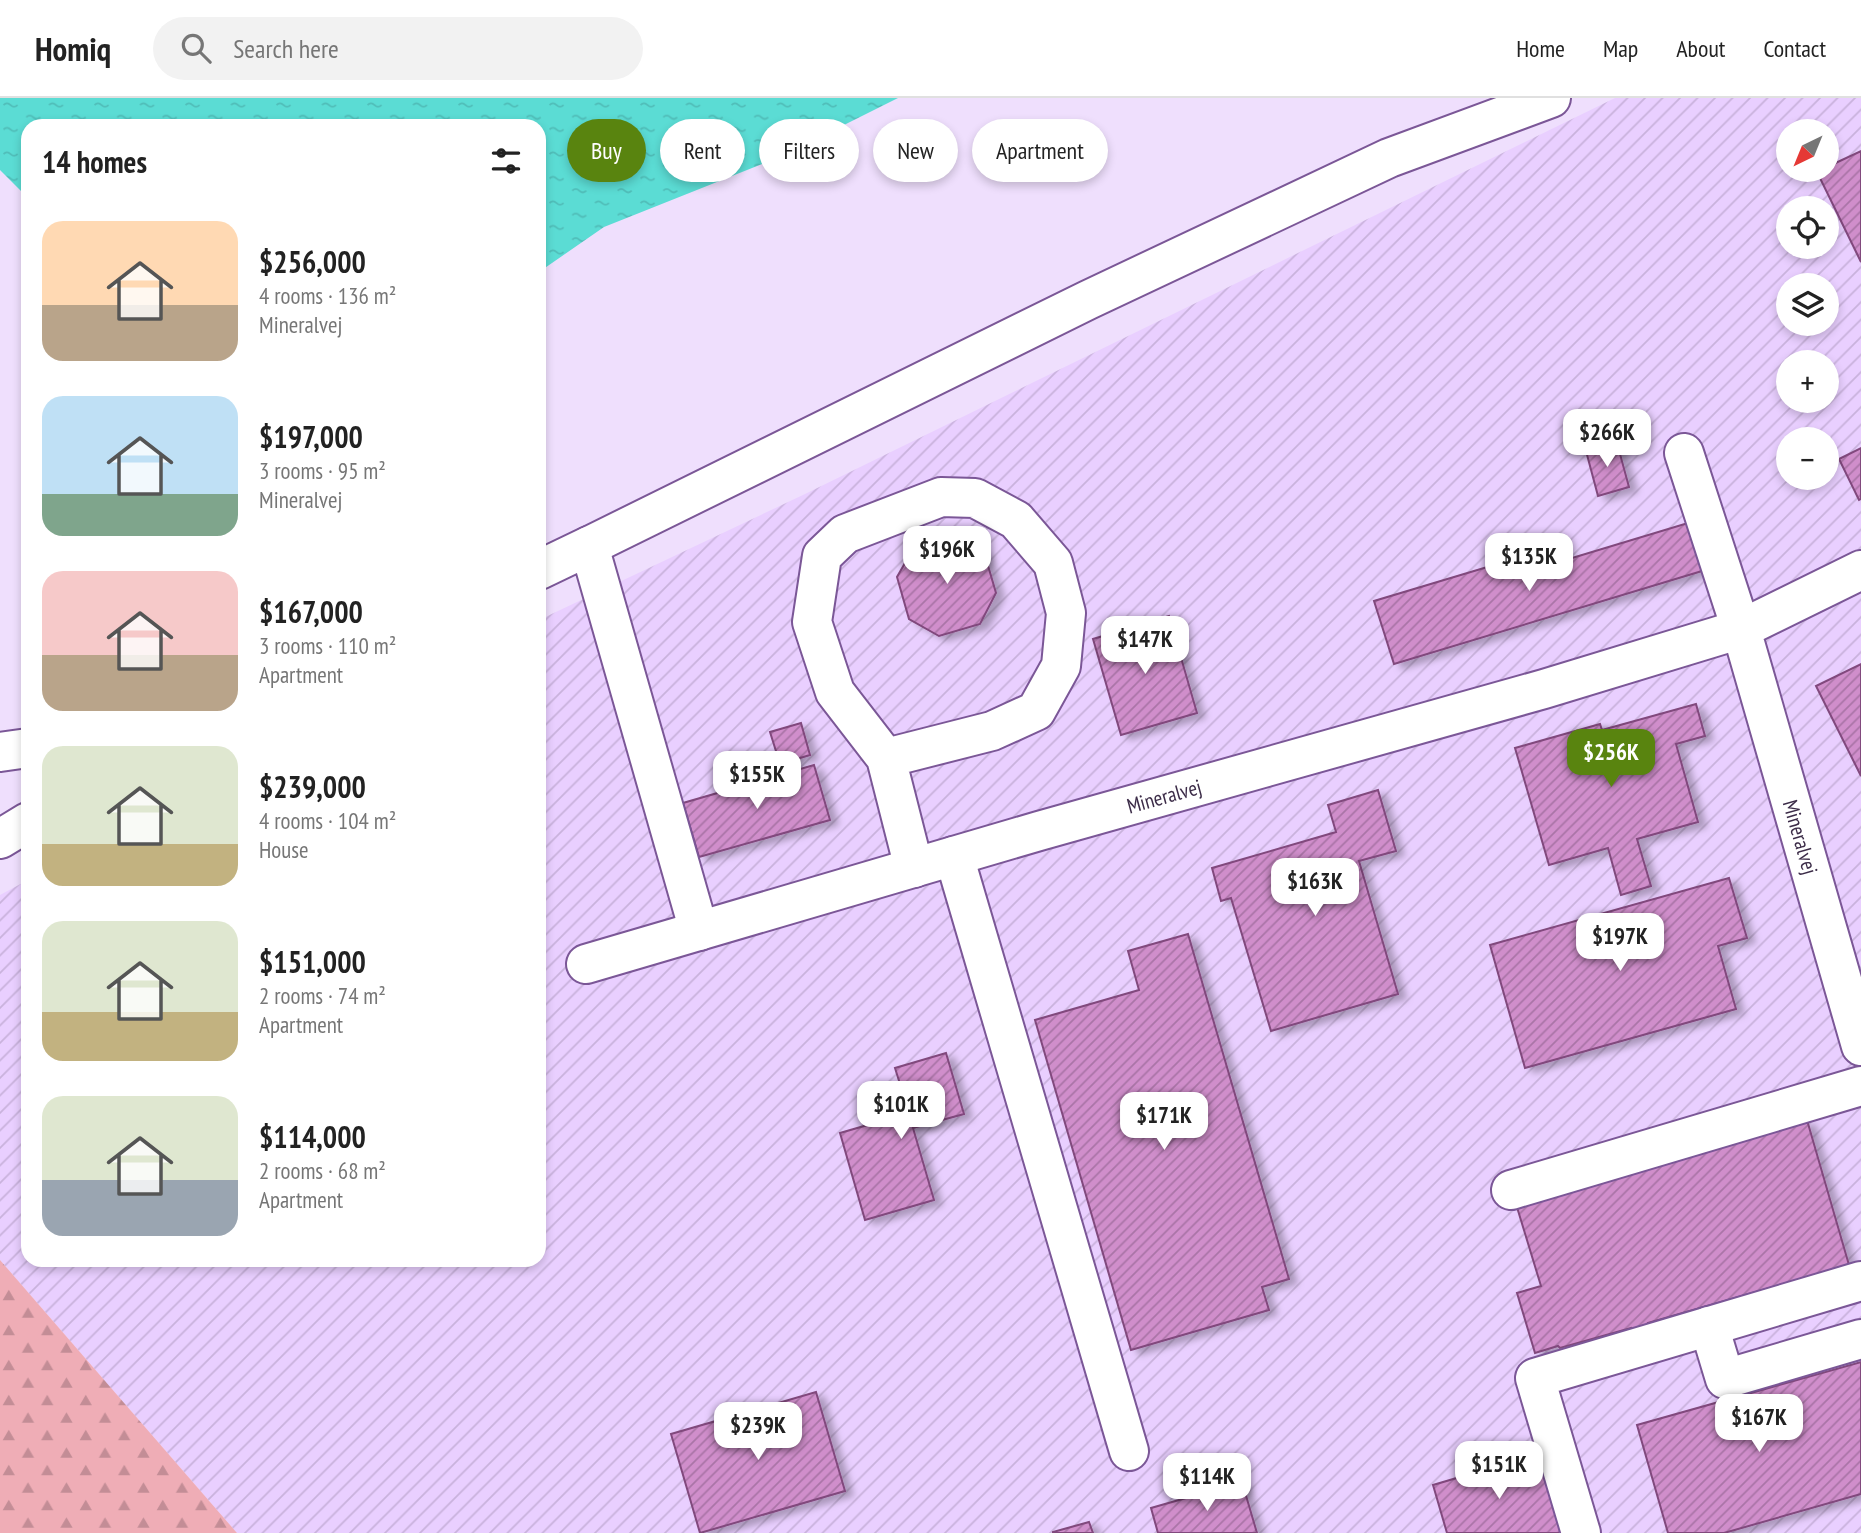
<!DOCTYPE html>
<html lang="en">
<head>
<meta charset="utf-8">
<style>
	body { margin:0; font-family:"PT Sans Narrow",sans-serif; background:#f2f2f2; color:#222; height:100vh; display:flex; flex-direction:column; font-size:26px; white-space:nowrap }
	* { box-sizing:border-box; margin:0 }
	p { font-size:23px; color:#767676 }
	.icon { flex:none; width:38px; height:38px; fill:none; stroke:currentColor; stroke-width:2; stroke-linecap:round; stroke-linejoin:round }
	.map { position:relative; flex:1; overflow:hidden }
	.sheet { position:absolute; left:21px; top:21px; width:525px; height:1148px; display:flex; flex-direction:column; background:#fff; border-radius:21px; box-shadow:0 4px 10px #0003 }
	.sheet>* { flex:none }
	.banner { position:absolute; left:567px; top:21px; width:665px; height:63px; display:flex; gap:14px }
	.needle { width:46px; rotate:223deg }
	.buttons { position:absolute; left:1776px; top:21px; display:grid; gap:14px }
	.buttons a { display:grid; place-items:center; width:63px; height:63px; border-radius:50%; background:#fff; box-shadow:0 4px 10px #0003; font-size:35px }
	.price { position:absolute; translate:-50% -60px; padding:0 16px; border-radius:14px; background:#fff; color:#222; font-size:23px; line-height:46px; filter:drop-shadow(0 2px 4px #0008) }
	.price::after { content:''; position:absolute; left:50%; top:42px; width:21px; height:16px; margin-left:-10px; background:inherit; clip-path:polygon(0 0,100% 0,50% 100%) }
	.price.current { background:#59840f; color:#fff }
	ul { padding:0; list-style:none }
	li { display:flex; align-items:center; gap:21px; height:175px; padding:0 21px }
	li span { display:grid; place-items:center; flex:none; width:196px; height:140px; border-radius:21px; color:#555 }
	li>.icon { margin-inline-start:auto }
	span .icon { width:84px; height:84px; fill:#fffc; stroke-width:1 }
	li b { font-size:30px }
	h2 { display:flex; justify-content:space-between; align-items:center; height:84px; padding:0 21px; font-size:30px }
	.tag { padding:0 24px; border-radius:32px; background:#fff; box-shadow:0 4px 10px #0003; font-size:24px; line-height:63px }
	.tag.current { background:#59840f; color:#fff }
	header { display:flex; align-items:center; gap:42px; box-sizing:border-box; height:98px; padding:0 35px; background:#fff; border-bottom:2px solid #e0e0e0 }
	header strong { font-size:33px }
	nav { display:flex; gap:38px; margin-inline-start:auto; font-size:24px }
	.search { width:490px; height:63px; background:#f2f2f2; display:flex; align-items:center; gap:18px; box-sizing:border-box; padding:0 24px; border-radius:38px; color:#767676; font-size:26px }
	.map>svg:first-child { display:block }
	.industrial { fill:url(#industrial-furrows); fill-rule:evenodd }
	.forest { fill:url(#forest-firs) }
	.water { fill:url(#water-ripples) }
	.building { fill:url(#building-hatch); stroke:#81487d; stroke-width:2; filter:url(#shadow) }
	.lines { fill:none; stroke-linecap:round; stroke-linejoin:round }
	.minor-casing { stroke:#7b5797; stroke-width:42 }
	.minor { stroke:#fff; stroke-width:38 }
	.labels { text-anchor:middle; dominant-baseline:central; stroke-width:6; stroke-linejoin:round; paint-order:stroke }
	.street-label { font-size:21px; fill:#3c2c48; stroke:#efdffd }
</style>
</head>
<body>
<header>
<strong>Homiq</strong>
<div class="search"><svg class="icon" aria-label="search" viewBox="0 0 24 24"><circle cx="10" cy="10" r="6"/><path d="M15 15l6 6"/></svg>Search here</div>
<nav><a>Home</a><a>Map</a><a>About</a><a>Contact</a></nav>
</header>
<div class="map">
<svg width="1861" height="1435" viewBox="0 0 1861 1435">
	<defs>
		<pattern id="industrial-furrows" width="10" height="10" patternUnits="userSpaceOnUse" patternTransform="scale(1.75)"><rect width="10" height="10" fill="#e9cfff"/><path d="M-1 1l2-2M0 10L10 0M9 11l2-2" fill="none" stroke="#c9b2dc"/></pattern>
		<pattern id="forest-firs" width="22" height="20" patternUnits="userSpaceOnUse" patternTransform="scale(1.75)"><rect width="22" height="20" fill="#efadb6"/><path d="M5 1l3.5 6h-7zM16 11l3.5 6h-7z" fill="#c38d96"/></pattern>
		<pattern id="water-ripples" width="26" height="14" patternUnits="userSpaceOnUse" patternTransform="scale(1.75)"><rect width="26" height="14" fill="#5bdcd4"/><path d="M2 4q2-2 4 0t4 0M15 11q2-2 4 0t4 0" fill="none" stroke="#50bdb8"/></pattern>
		<pattern id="building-hatch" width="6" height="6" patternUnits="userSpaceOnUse" patternTransform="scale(1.75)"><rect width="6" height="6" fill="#d08ecb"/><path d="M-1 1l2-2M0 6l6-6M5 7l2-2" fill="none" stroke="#aa74a7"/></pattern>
		<filter id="shadow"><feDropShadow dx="8" dy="4.5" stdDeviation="3.5" flood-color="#0004"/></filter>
	</defs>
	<rect width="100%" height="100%" fill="#efdffd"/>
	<path class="industrial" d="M1615,0h246v1435h-1624l-237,-273v-365l28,-15v380h511v-640l266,-126zM1788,33h39v39h-39zM1788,110h39v39h-39zM1788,187h39v39h-39zM1788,264h39v39h-39zM1788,341h39v39h-39z"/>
	<path class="forest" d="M0,1162l237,273h-237z"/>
	<path class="water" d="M0,0h898l-116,58 -178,71 -65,45v-146h-511v72l-28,-28z"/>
	<path class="building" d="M1861,53v111l-44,-90 10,-2v-3z
		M1617,345l12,44 -31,9 -12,-45z
		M1861,350v51l-2,1 -20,-41z
		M1688,425l14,48 -308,93 -20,-63 150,-45 5,15z
		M954,439l30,15 12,41 -16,31 -41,12 -30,-17 -12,-42 16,-28z
		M1169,518l28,97 -76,22 -28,-96z
		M1861,566v112l-45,-90z
		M1696,606l9,32 -29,8 22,78 -61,17 14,47 -30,9 -13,-47 -59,17 -34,-117 85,-24 2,6z
		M801,625l9,32 -30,9 -10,-32z
		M814,667l16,55 -131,37 -16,-54z
		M1378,692l18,61 -37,10 39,133 -127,37 -40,-133 -10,3 -9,-33 124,-36 -8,-27z
		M1729,780l18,60 -29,8 18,63 -211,59 -35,-123z
		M1188,836l101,345 -27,8 7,23 -138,40 -96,-330 104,-30 -11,-39z
		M946,955l18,61 -51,14 21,72 -69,20 -25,-87 69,-20 -14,-45z
		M1807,1022l42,145 -201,58 3,10 -18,5 -2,-10 -71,20 -2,-2 -23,7 -18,-60 24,-7 -25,-82z
		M1861,1264v132l-137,39h-56l-31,-108z
		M816,1294l29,99 -145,42 -29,-99z
		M1538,1356l23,79h-114l-14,-48z
		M1242,1384l15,51h-99l-7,-25z
		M1089,1424l4,11h-40v-1z"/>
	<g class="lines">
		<g class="minor-casing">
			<g id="minor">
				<path d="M589,448l499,-246 301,-142 162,-60"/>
				<path d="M539,472l50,-24 110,385"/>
				<path id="s1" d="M1861,472l-120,59 120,417"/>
				<path d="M0,654l28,-4"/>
				<path d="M886,660l106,-27 44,-20 25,-45 5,-53 -13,-50 -37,-43 -41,-22 -34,-1 -96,37 -23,22 -10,66 23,70 51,66 28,110"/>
				<path d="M0,741l28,-17"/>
				<path d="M954,758l175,595"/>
				<path id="s2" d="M586,866l453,-133 505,-142 197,-60 -57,-176"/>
				<path d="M1511,1092l350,-104"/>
				<path d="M1709,1228l16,53 136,-40"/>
				<path d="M1581,1435l-46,-155 326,-97"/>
			</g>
		</g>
		<use href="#minor" class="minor"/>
	</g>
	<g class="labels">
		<g class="street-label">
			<text stroke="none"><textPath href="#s2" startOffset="602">Mineralvej</textPath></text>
			<text stroke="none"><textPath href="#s1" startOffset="350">Mineralvej</textPath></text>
		</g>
	</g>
</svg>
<div class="buttons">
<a><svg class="needle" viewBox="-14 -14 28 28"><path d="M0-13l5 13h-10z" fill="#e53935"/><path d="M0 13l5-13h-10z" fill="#767676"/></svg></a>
<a><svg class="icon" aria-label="locate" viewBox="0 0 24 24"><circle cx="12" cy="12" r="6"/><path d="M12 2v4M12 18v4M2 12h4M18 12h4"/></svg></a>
<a><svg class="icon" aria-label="layers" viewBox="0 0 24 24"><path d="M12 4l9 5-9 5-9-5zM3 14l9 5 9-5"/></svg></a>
<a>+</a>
<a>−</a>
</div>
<b class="price" style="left:1607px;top:371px">$266K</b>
<b class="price" style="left:947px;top:488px">$196K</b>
<b class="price" style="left:1529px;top:495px">$135K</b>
<b class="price" style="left:1145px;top:578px">$147K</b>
<b class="price current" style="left:1611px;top:691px">$256K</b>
<b class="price" style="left:757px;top:713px">$155K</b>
<b class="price" style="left:1315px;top:820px">$163K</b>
<b class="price" style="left:1620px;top:875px">$197K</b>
<b class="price" style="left:901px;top:1043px">$101K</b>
<b class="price" style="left:1164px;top:1054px">$171K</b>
<b class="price" style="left:1759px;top:1356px">$167K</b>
<b class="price" style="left:758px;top:1364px">$239K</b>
<b class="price" style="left:1499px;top:1403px">$151K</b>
<b class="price" style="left:1207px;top:1415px">$114K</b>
<div class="banner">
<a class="tag current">Buy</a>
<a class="tag">Rent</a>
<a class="tag">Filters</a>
<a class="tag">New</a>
<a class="tag">Apartment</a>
</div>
<section class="sheet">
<h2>14 homes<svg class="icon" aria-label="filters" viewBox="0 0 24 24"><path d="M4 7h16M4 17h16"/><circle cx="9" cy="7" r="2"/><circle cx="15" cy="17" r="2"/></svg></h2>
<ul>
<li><span style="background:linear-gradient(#ffd9b3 60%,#b9a48a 0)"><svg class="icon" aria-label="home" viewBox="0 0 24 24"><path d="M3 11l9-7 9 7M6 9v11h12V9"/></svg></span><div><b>$256,000</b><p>4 rooms · 136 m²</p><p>Mineralvej</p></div></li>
<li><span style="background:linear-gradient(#bfe0f5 70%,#7fa58c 0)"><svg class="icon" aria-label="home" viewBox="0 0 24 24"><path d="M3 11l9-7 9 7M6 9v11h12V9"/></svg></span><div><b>$197,000</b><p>3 rooms · 95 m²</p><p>Mineralvej</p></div></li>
<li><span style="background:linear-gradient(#f6c9c9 60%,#b9a48a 0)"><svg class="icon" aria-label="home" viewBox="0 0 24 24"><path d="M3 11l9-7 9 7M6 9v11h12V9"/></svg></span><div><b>$167,000</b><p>3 rooms · 110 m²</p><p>Apartment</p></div></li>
<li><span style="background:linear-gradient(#dfe7d0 70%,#c2b280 0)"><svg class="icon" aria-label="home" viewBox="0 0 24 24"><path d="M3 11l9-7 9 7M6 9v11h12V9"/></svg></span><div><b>$239,000</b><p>4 rooms · 104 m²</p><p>House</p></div></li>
<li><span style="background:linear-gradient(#dfe7d0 65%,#c2b280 0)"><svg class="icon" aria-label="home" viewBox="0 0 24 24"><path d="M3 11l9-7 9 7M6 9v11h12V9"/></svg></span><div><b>$151,000</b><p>2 rooms · 74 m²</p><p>Apartment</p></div></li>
<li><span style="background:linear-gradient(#dfe7d0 60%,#9aa5b1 0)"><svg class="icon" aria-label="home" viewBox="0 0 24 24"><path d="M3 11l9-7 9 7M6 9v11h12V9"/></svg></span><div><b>$114,000</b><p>2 rooms · 68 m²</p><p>Apartment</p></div></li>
</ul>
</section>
</div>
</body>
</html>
